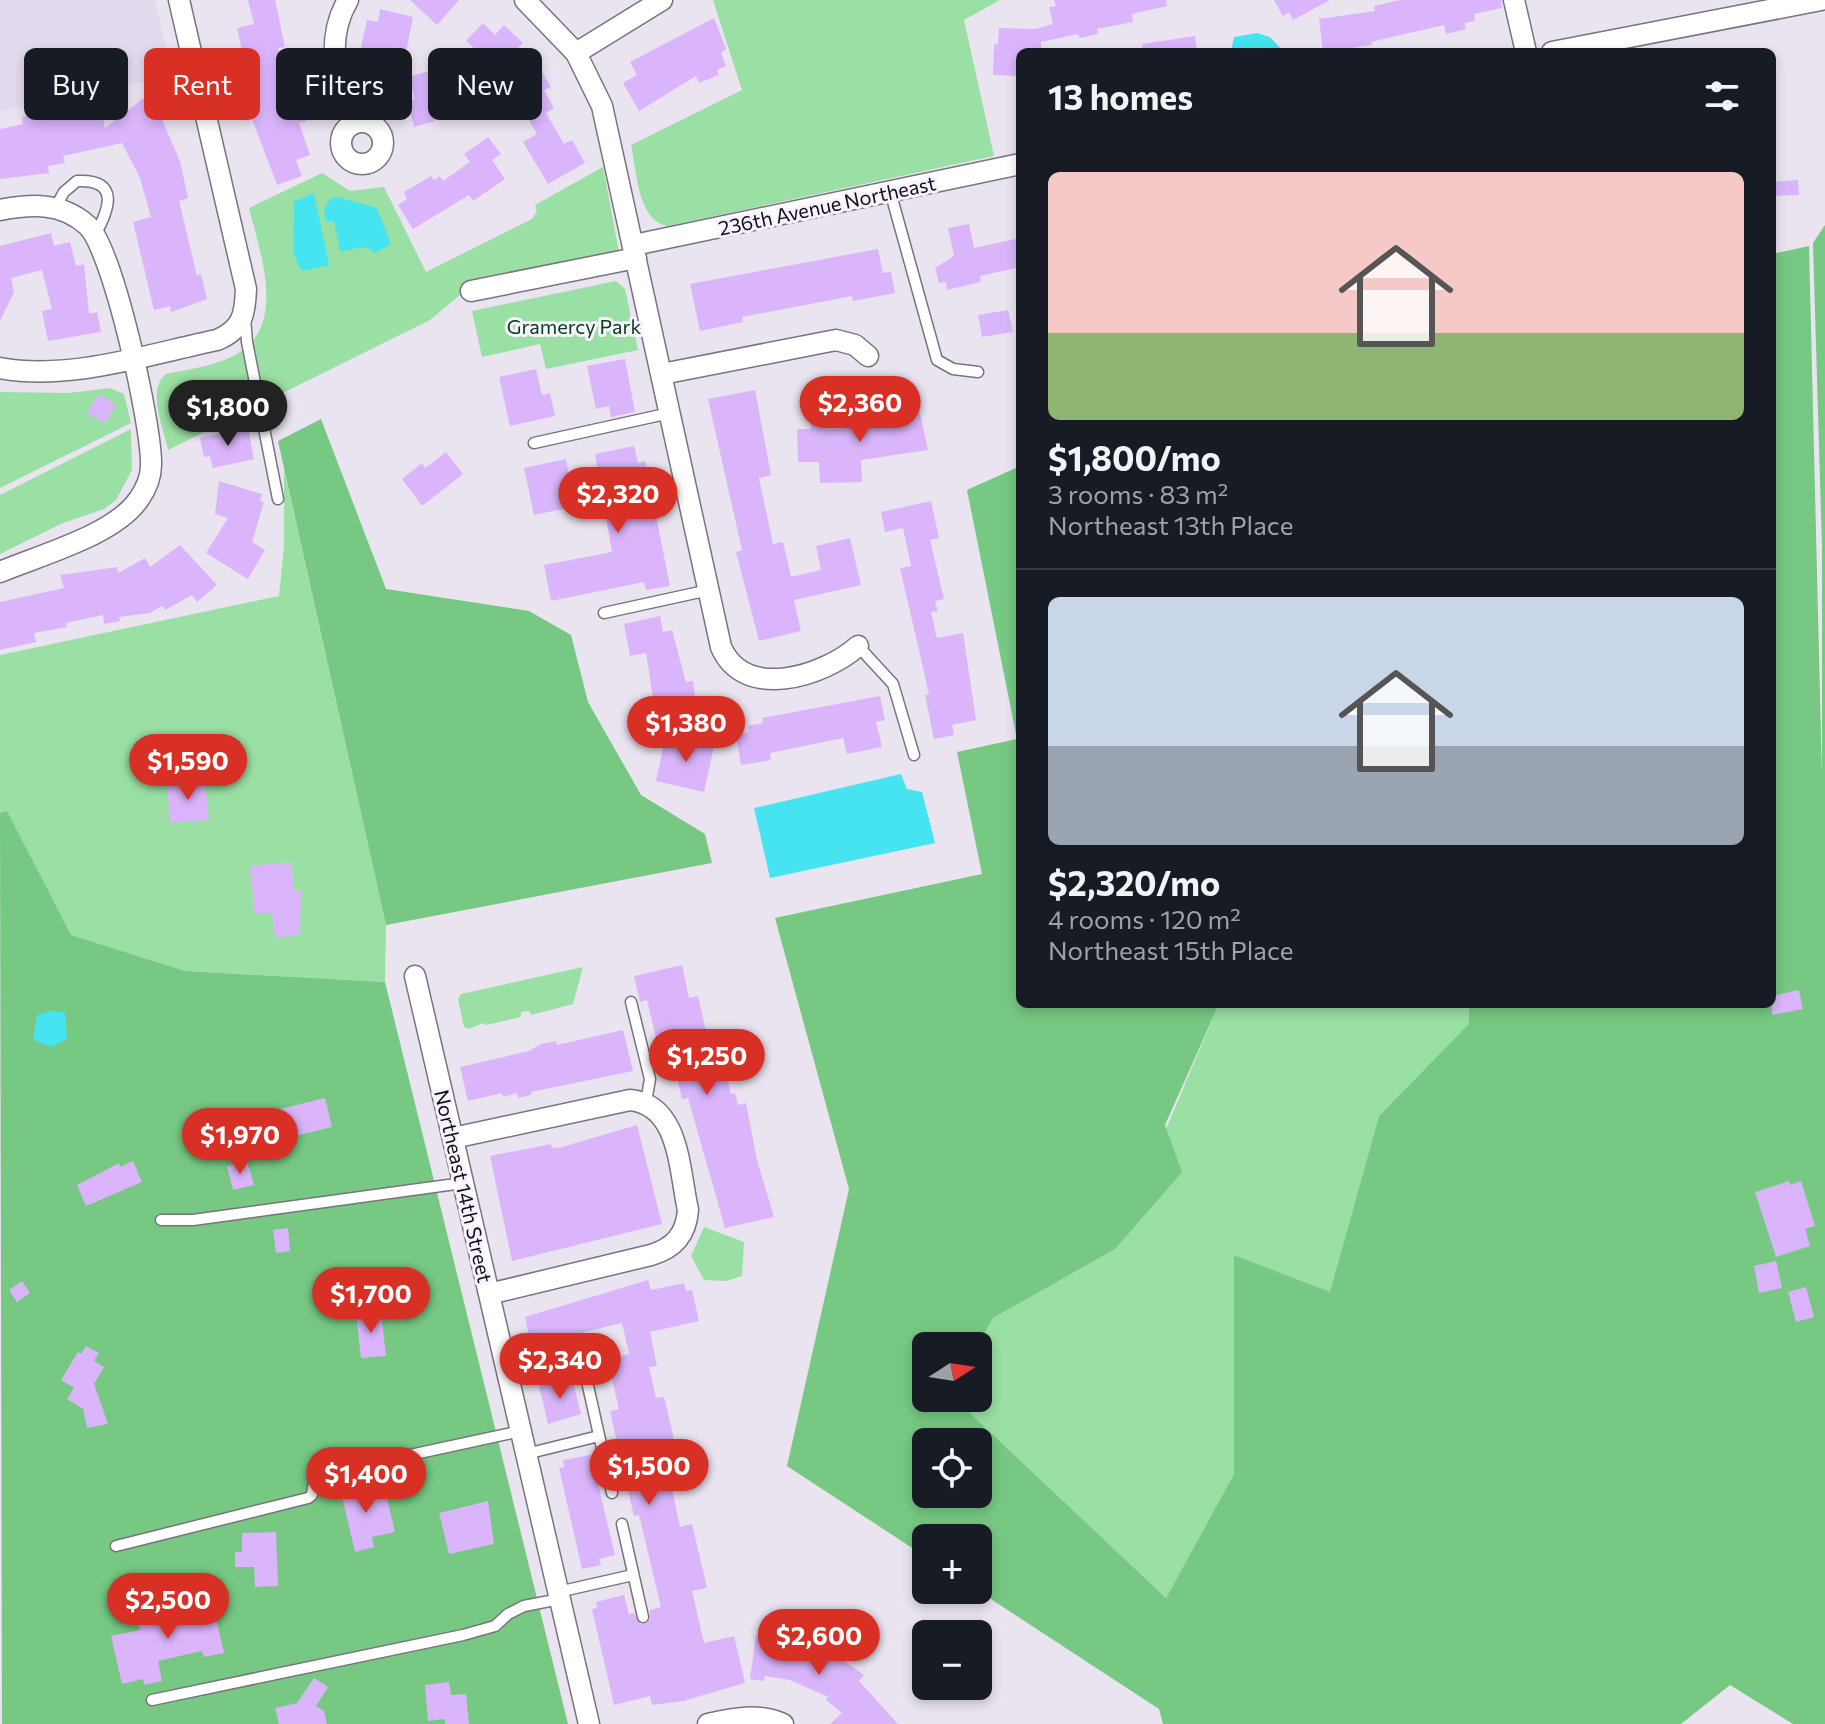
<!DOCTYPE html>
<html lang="en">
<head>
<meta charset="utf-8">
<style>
	body { margin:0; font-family:Commissioner,sans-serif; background:#20242c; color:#f1f3f6; height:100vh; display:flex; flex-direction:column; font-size:30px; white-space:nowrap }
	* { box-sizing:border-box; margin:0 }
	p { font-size:26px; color:#9ea1a6 }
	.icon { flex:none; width:44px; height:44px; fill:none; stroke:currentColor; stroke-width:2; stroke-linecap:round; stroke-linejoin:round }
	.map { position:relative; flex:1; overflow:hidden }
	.drawer { position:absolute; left:1016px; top:48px; width:760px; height:960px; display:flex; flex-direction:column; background:#171b24; border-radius:12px; box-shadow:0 4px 12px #0003 }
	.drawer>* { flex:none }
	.top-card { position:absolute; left:24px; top:48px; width:760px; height:72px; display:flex; gap:16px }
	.needle { width:52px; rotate:78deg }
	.fabs { position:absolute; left:912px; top:1332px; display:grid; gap:16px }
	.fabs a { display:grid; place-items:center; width:80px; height:80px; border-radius:12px; background:#171b24; box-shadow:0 4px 12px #0003; font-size:40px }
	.price { position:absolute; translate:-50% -68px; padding:0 18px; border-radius:28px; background:#d93025; color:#fff; font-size:26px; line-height:52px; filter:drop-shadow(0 2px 4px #0008) }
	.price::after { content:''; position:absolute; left:50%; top:48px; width:24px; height:18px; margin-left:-12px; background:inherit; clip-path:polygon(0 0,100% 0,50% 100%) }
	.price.selected { background:#222; color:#fff }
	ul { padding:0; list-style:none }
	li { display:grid; align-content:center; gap:16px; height:424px; padding:0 32px }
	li+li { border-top:2px solid #363941 }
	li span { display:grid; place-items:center; height:248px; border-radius:12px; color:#555 }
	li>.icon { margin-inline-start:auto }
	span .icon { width:144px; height:144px; fill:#fffc; stroke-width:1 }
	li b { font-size:34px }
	h2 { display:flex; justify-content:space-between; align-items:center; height:96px; padding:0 32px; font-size:34px }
	.chip { padding:0 28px; border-radius:12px; background:#171b24; box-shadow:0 4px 12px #0003; font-size:28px; line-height:72px }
	.chip.selected { background:#d93025; color:#fff }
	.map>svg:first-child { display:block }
	.built { fill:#e3d9ed }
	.green { fill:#9adfa3 }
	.forest { fill:#76c883; fill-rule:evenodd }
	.water { fill:#45e4f0 }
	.building { fill:#dab5fb }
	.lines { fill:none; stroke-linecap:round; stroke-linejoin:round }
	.service-casing { stroke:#78737e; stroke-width:13 }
	.minor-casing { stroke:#78737e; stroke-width:23 }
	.service { stroke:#fff; stroke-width:10 }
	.minor { stroke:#fff; stroke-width:20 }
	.labels { text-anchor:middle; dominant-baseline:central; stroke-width:6; stroke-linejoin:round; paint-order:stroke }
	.street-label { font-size:20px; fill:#0f0d11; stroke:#f8f1fe }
	.park-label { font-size:20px; fill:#014216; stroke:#f8f1fe }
</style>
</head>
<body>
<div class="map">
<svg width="1825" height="1724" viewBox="0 0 1825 1724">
	<rect width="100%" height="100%" fill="#eae4f1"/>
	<path class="built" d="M0,0h155l17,76 -172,35z"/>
	<path class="green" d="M713,0h287l-36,20 30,136 -326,70c-31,-5 -31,-56 -37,-81l111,-55z
		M603,167l16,85 -153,38 -36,30 -262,130c-4,-21 -22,-60 -2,-76 22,-5 46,-7 67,-18 56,-28 27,-103 16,-148l73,-35 28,18 34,-4 42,85 106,-53 5,-8 -2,-6z
		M616,281l9,8 13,61 -92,19 -6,-25 -58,13 -10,-46z
		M110,388l14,6 7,29 -131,65v-96l69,1z
		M131,429l1,41 -16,30 -12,9 -41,14 -63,31v-59z
		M284,469l102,456 -1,57 -200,-11 -115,-36 -63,-124 -7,2v-158l279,-59 5,-50z
		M583,967l-10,37 -42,11 -2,-4 -8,1v5l-35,8 -3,-2 -14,6 -5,-2 -6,-28 3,-5z
		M1219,1004h250l1,20 -91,92 -49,177 -96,-38v219l-68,124 -212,-200h24l-1,-52 15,-28 123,-69z
		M704,1227l40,15 -2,34 -16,5 -22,-1 -13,-24z"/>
	<path class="forest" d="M1825,225v1499h-32l-63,-39 -49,39h-518l-4,-15 -182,-119 1,-52h-52v19l-139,-91 62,-277 -74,-271 207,-44 -25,-122 60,-13 -50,-249 53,-24v538h199l-54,121 17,47 -67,77 -122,69 -16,28h-51v52h28l212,200 68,-124v-219l96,37 49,-176 90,-92v-20h303v-750l37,-8 13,531v-230l-9,-304zM926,1442h52v52h-52z
		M321,419l65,170 143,22 42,24 17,67 53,93 64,39 7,29 -326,62 -108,-484z
		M7,811l64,124 114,36 200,11 183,742h-566l-2,-911z"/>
	<path class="water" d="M1257,33l13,4 14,15h-53l3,-15z
		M314,193l15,72 -27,6c-16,-23 -4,-43 -9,-69z
		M338,197l39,11 14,36 -16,9c-13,-12 -20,-1 -35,-2l-6,-30h-8l-2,-11 6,-11z
		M901,774l6,15 15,3 13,51 -165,35 -16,-70z
		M50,1011l15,1 2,27 -16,8 -18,-7 4,-25z"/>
	<path class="building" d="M248,0h27l10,47 -7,1 7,30 3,-1 4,19 8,-2 7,27 -8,2 11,32 -14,5 6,16 -25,9 -25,-66 -7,2 -5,-21 12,-3 -15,-69 17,-4z
		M410,0h49l-22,25z
		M1054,0h112l1,6 -35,8 1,8 -36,7 1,5 -18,4 -2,-4 -37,8v10h-21v24l-27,-1 1,-30 4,-1 1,-16 36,1 18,-5 -4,-17 7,-1z
		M1274,0h56l-37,20 -4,-8 -6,4z
		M1400,0h101l1,8 -28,6 1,7 -10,2 1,6 -20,5 -2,-9 -73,17 1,3 -49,7 -4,-33 56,-8 -1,-5z
		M380,9l33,8 -9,45 -44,-10 7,-32 11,2z
		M714,18l12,31 -5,4 5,13 -9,4 2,5 -20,8 -3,-7 -57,35 -16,-28 14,-8 -7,-13z
		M483,23l12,12 9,-10 19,18 -9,9 18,17 6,-4 13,22 -7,3 10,18 -8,5 18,31 8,-4 13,23 -37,21 -25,-42 14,-8 -35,-59 -5,5 -27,-26 5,-5 -9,-8z
		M1195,36l2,16h-54l-1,-8z
		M435,69l11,40 -13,4 2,8 -21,6 -7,-26 8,-2 -6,-22z
		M149,94l18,23 -5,3 18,41 8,37 -9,3 18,75 4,-2 6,25 -36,13 -1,-6 -16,4 -21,-88 18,-5 -11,-39 -18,-35 -59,13 2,7 -17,3 1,7 -49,6v-50l23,-5 -1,-7 77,-17 6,28z
		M488,137l13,17 -9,6 13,19 -32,22 -4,-6 -56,34 -15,-24 9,-6 -3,-7 27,-16 3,4 6,-4 3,5 27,-19 -6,-8z
		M1798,180l1,15 -27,1v-14z
		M969,224l5,24 46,-10v29l-40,9 1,6 -34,8 -1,-8 -7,1 -4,-15 19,-12 -6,-28z
		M51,233l3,13 16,-4 6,24 8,-2 5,50 8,-2 4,20 -53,9 -6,-30 10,-2 -10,-39 -31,8 3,14 -14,29v-75z
		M878,249l5,24 8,-1 4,21 -42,8 -1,-5 -110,21 1,5 -43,9 -10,-47z
		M1008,310l5,22 -31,5 -4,-22z
		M625,359l10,53 -24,5 -2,-11 -13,3 -9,-43z
		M536,369l6,26 8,-2 5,23 -45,10 -11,-49z
		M755,390l16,85 -12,3 14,66 10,-2 8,35 30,-7 -5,-24 34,-8 11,47 -67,15 7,31 -42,10 -23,-89 6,-2 -34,-151z
		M99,394l17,11 -11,18 -18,-10z
		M918,405l10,45 -67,10 1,22 -42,1 -1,-21h-21l-1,-33h14v-7h16v7l59,-2 -3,-15z
		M248,428l6,31 -41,9 -3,-12 -6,1 -4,-19z
		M634,446l4,17 7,-2 25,125 -24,4 -2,-8 -93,19 -7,-36 68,-13 -17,-98z
		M446,452l17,22 -41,32 -20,-27 20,-16 3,5z
		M566,459l4,23 -9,2 6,24 -33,7 -10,-47z
		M219,481l43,13 -2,7 4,1 -12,40 13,8 -17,29 -42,-26 22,-35 -13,-4z
		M931,501l8,37 -9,2 14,59 -9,2 3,10 -7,1 6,26 26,-5 13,87 -24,5 2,10 -20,4 -9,-44 4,-1 -29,-126 11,-2 -8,-38 -18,4 -4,-20z
		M180,545l37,40 -20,17 -5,-7 -27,15 -3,-4 -12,7 -31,4 1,4 -16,3 -1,-9 -37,8 1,4 -33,6 2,9 -36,8v-48l64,-14 -4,-13 57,-8 1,6 27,-15 5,9z
		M660,616l3,16 9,-2 14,52 7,-1 4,29 -41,6 -10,-63 -16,3 -6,-32z
		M880,696l5,24 -9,2 6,25 -35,7 -4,-16 -73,15 1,7 -30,5 -5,-30 13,-3 -1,-6 15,-3 -1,-5z
		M692,737l23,5 -11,50 -48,-11 9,-42 26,5z
		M205,781l4,39 -39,3 -3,-39z
		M291,862l3,29 7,-1 -1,45 -25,3 -3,-25 -17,1 -5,-48z
		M682,965l7,33 9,-2 15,67 10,-2 8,33 4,-1 3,12 8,-2 11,57 17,57 -49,11 -37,-130 -6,1 -8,-34 -11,3 -16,-68 -7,2 -6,-26z
		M1799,990l4,19 -31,6v-19z
		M623,1030l10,41 -102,21v3l-13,3 -1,-5 -14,4 -1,-4 -34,8 -8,-34 69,-16 12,-7 15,-3 1,4z
		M325,1098l7,29 -53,13 -7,-29z
		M637,1125l25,99 -150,37 -22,-105 61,-12 1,4 10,-1z
		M133,1161l9,21 -56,24 -9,-21 42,-22 1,4z
		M247,1161l7,24 -21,5 -6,-24z
		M1789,1181l1,4 11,-4 14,45 -10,3 5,17 -34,11 -21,-65z
		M288,1228l2,23 -14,2 -3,-23z
		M1776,1261l6,27 -23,5 -5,-27z
		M648,1280l3,10 33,-7 2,8 6,-1 7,31 -49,11 7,34 -8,1 7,31 8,-1 12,51 -12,3 16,76 12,-3 15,64 -15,3 12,52 30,-7 11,47 -62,18 -31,4 -2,-9 -36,9 -22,-96 5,-1 -1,-6 28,-7 5,19 5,-1 7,12 9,-5v-10l11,-3 -22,-92 -5,1 -5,-21 -19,-84 9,-2 -8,-34 -6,1 -4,-15 28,-7 -7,-31 -67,16 1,4 -24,6 -7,-32z
		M22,1281l8,12 -13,9 -8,-12z
		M1806,1287l8,30 -18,5 -8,-30z
		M381,1311l5,45 -25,2 -5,-44z
		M86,1346l13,7 -5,8 10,6 -10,17 14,40 -21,4 -4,-19 -16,-10 7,-11 -13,-8 17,-28 3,2z
		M572,1378l9,36 -33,10 -9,-38z
		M591,1455l24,100 -16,4 2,6 -19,4 -23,-101 5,-1 -1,-7z
		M361,1483l1,6 9,-2 2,6 12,-3 10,42 -23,5 2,10 -19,5 -15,-64z
		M488,1501l6,43 -45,10 -10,-41z
		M276,1532l2,54 -23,1 -1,-20h-19v-15h7v-19z
		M209,1589l15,64 -20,4 -2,-6 -44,10 4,20 -18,4 -1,-6 -21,5 -11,-48 29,-6 -2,-8 59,-16 -3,-14z
		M805,1633l25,11 -3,5 37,26 -5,6 39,43h-68l12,-11 -16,-13 2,-3 -38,-17 -25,-4 -1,5 -14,-2 6,-44 43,9z
		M314,1678l14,9 -12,19 8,5 3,13h-48l-4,-16 22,-5z
		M449,1682l2,13 15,-1 3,30h-24v-5l-17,2 -3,-36z"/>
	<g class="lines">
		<g class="service-casing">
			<path id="service" d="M890,191l47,169 16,9 25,3
				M55,208l9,-16 13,-11c44,-2 32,29 18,54
				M245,318l2,24 31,157
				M534,443l136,-30
				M604,613l105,-23
				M858,646l35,38 21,71
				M631,1002l19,77 -4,23
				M161,1220h32l270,-37
				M586,1377l26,116
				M526,1454l73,-18
				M622,1524l21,93
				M116,1546l192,-48 4,-3 2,-13 13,-9 194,-42
				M558,1592l75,-17
				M152,1700l311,-65 32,-9 13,-12 16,-8 36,-7"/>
		</g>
		<g class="minor-casing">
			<path id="minor" d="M348,0c-23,39 -13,83 5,123
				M525,0l51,53 26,53 119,541c23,54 102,30 137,-1
				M1514,0l12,52
				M1552,52l269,-52
				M576,53l86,-53
				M341 143a21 21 0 1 1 42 0a21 21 0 1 1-42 0Z
				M0,210c31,-6 61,-8 87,15 26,23 65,201 64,240 0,12 -5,24 -12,34 -24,36 -99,56 -139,73
				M634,245l386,-81
				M471,291l165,-33
				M0,368c70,13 149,-14 217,-28 26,-11 28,-26 29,-51l-67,-289
				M662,374l174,-34 19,5 13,11
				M415,976l174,748
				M453,1138l177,-38c50,5 49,70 58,110 -2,25 -14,38 -37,45l-162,39
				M708,1724c25,-6 51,-11 75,0"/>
		</g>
		<use href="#service" class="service"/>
		<use href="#minor" class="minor"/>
	</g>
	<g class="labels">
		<g class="street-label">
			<text transform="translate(827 205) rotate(-12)">236th Avenue Northeast</text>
			<text transform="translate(464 1186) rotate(77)">Northeast 14th Street</text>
		</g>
		<g class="park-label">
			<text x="574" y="326">Gramercy Park</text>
		</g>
	</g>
</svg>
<div class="fabs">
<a><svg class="needle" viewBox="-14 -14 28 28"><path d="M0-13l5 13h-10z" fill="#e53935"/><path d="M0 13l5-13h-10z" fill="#9ea1a6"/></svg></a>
<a><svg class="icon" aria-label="locate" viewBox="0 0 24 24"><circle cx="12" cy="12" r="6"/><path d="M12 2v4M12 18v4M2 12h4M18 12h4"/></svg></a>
<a>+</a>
<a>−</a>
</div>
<b class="price" style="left:860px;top:444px">$2,360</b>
<b class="price selected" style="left:228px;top:448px">$1,800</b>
<b class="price" style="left:618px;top:535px">$2,320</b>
<b class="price" style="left:686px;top:764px">$1,380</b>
<b class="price" style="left:188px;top:802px">$1,590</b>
<b class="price" style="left:707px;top:1097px">$1,250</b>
<b class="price" style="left:240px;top:1176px">$1,970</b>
<b class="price" style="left:371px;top:1335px">$1,700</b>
<b class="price" style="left:560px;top:1401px">$2,340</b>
<b class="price" style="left:649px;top:1507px">$1,500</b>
<b class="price" style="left:366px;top:1515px">$1,400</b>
<b class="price" style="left:168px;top:1641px">$2,500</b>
<b class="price" style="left:819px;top:1677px">$2,600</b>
<div class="top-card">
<a class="chip">Buy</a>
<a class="chip selected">Rent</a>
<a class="chip">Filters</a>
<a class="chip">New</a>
</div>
<section class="drawer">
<h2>13 homes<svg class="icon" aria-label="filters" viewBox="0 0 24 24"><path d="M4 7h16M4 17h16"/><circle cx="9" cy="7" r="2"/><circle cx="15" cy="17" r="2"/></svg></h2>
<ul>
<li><span style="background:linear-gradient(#f6c9c9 65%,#8fb573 0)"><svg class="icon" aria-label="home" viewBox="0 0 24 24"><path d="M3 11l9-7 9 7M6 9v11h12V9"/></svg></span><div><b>$1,800/mo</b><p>3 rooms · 83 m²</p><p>Northeast 13th Place</p></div></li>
<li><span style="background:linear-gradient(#c9d6e8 60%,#9aa5b1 0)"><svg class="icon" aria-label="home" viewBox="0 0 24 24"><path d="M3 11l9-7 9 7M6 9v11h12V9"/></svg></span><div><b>$2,320/mo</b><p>4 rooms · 120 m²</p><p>Northeast 15th Place</p></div></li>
</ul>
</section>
</div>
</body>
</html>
